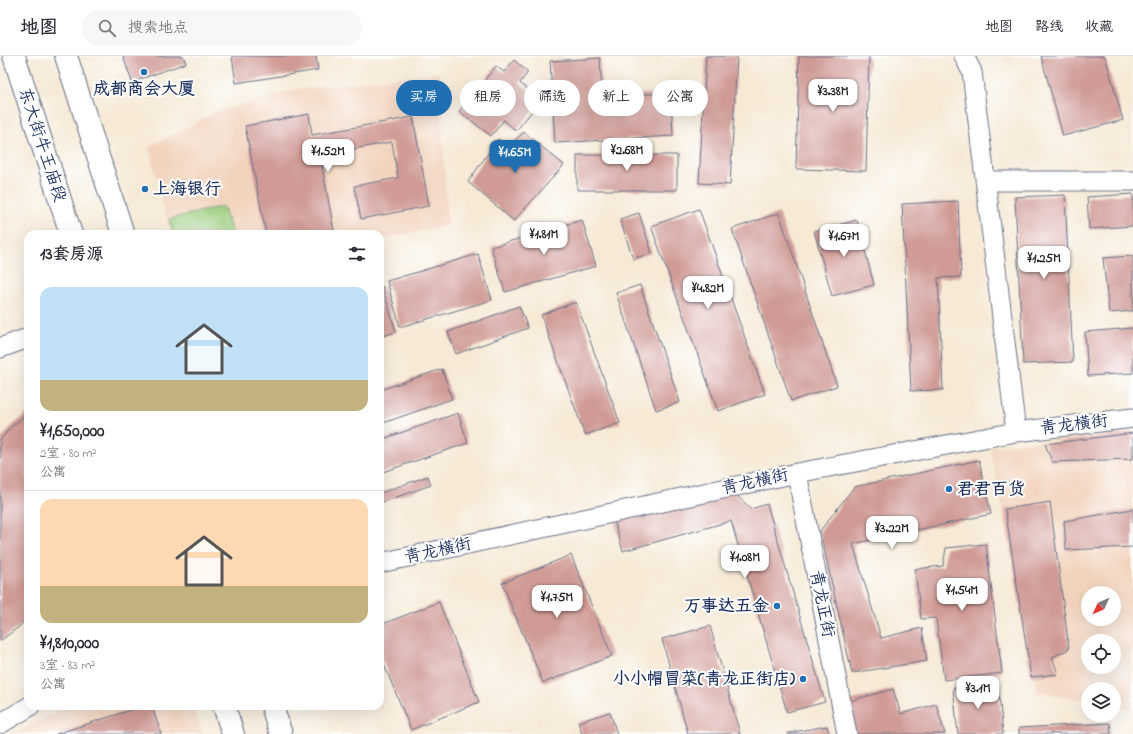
<!DOCTYPE html>
<html lang="zh">
<head>
<meta charset="utf-8">
<style>
	body { margin:0; font-family:"Indie Flower","LXGW WenKai TC",sans-serif; background:#f7f7f7; color:#2b2b33; height:100vh; display:flex; flex-direction:column; font-size:15px; white-space:nowrap }
	* { box-sizing:border-box; margin:0 }
	p { font-size:13px; color:#7c7c81 }
	.icon { flex:none; width:22px; height:22px; fill:none; stroke:currentColor; stroke-width:2; stroke-linecap:round; stroke-linejoin:round }
	.map { position:relative; flex:1; overflow:hidden }
	.panel { position:absolute; left:24px; top:174px; width:360px; height:480px; display:flex; flex-direction:column; background:#fff; border-radius:12px; box-shadow:0 4px 16px #0002 }
	.panel>* { flex:none }
	.guide { position:absolute; left:396px; top:24px; width:380px; height:36px; display:flex; gap:8px }
	.needle { width:26px; rotate:226deg }
	.tools { position:absolute; left:1081px; top:530px; display:grid; gap:8px }
	.tools a { display:grid; place-items:center; width:40px; height:40px; border-radius:50%; background:#fff; box-shadow:0 4px 16px #0002; font-size:20px }
	.price { position:absolute; translate:-50% -34px; padding:0 9px; border-radius:8px; background:#fff; color:#222; font-size:13px; line-height:26px; filter:drop-shadow(0 1px 2px #0008) }
	.price::after { content:''; position:absolute; left:50%; top:24px; width:12px; height:9px; margin-left:-6px; background:inherit; clip-path:polygon(0 0,100% 0,50% 100%) }
	.price.current { background:#1f6fb2; color:#fff }
	ul { padding:0; list-style:none }
	li { display:grid; align-content:center; gap:8px; height:212px; padding:0 16px }
	li+li { border-top:1px solid #e1e1e2 }
	li span { display:grid; place-items:center; height:124px; border-radius:12px; color:#555 }
	li>.icon { margin-inline-start:auto }
	span .icon { width:72px; height:72px; fill:#fffc; stroke-width:1 }
	li b { font-size:17px }
	h2 { display:flex; justify-content:space-between; align-items:center; height:48px; padding:0 16px; font-size:17px }
	.chip { padding:0 14px; border-radius:18px; background:#fff; box-shadow:0 4px 16px #0002; font-size:14px; line-height:36px }
	.chip.current { background:#1f6fb2; color:#fff }
	header { display:flex; align-items:center; gap:24px; box-sizing:border-box; height:56px; padding:0 20px; background:#fff; border-bottom:1px solid #e1e1e2 }
	header strong { font-size:19px }
	nav { display:flex; gap:22px; margin-inline-start:auto; font-size:14px }
	.search { width:280px; height:36px; background:#f7f7f7; display:flex; align-items:center; gap:10px; box-sizing:border-box; padding:0 14px; border-radius:22px; color:#7c7c81; font-size:15px }
	.map>svg:first-child { display:block }
	.built { fill:#f2d4be; fill-rule:evenodd }
	.green { fill:#9aca79; stroke:#5a7c6c }
	.building { fill:#d09b97 }
	.lines { fill:none; stroke-linecap:round; stroke-linejoin:round }
	.minor-casing { stroke:#687088; stroke-width:21 }
	.primary-casing { stroke:#687088; stroke-width:24 }
	.minor { stroke:#fff; stroke-width:19 }
	.primary { stroke:#fff; stroke-width:22 }
	.poi-dot { fill:#1f6fb2; stroke:#fff; stroke-width:1.5 }
	.labels { text-anchor:middle; dominant-baseline:central; stroke-width:4; stroke-linejoin:round; paint-order:stroke }
	.poi-label { font-size:17px; font-weight:bold; fill:#1b2f5e; stroke:#fff; text-anchor:start }
	.street-label { font-size:17px; fill:#1b2f5e; stroke:#fff }
</style>
</head>
<body>
<header>
<strong>地图</strong>
<div class="search"><svg class="icon" aria-label="search" viewBox="0 0 24 24"><circle cx="10" cy="10" r="6"/><path d="M15 15l6 6"/></svg>搜索地点</div>
<nav><a>地图</a><a>路线</a><a>收藏</a></nav>
</header>
<div class="map">
<svg width="1133" height="678" viewBox="0 0 1133 678">
	<rect width="100%" height="100%" fill="#fff"/>
	<filter id="ink" filterUnits="userSpaceOnUse"><feTurbulence type="fractalNoise" baseFrequency=".025" numOctaves="2"/><feDisplacementMap in="SourceGraphic" scale="8" xChannelSelector="R" yChannelSelector="G"/><feConvolveMatrix kernelMatrix="1 2 1 2 8 2 1 2 1" color-interpolation-filters="sRGB"/></filter>
	<filter id="wash" filterUnits="userSpaceOnUse"><feTurbulence type="fractalNoise" baseFrequency=".012" numOctaves="4" result="noise"/><feDisplacementMap in="SourceGraphic" scale="16" xChannelSelector="R" yChannelSelector="G"/><feGaussianBlur stdDeviation="0.9" result="paint"/><feColorMatrix in="noise" values="0 0 0 0 0 0 0 0 0 0 0 0 0 0 0 0 0 1.4 0 .05"/><feComposite in="paint" operator="in"/></filter>
	<g filter="url(#wash)">
		<rect width="100%" height="100%" fill="#f6e9d5"/>
		<path class="built" d="M439,17l9,152 -68,15v-6h-210l-21,-87 65,-34 77,-23z
			M1133,374v280l-19,-4v-17h-26v12l-51,-9 -47,-245zM1088,537h26v26h-26zM1088,585h26v26h-26z
			M69,650h124l10,28h-189z"/>
		<path class="green" d="M223,150l10,28h-60l-4,-15z"/>
		<g id="blocks">
			<path class="building" d="M123,0h60l3,7 -54,19z
				M232,0h84l2,14 -82,13z
				M706,0h31l-7,129 -31,-2z
				M799,0h70l-3,115 -70,-2z
				M1041,0h64l18,64 -60,16z
				M600,2l2,38 69,-3 2,43 -118,7 -5,-82z
				M514,4l14,12 -8,11 21,17 -25,31 -12,-11 -13,16 -32,-25 37,-45 8,6z
				M309,58l3,21 101,-18 16,89 -68,13 -7,-33 44,-8 -6,-36 -72,13 14,76 -18,3h-50l-21,-108z
				M524,76l40,33 -50,56 -46,-39 30,-43 11,7z
				M577,99h100v35h-100z
				M1133,138v32l-44,3 -2,-32z
				M1065,139l8,167 -50,2 -8,-167z
				M958,145l3,76 -23,1 5,112 -32,1 -9,-187z
				M699,153l66,185 -47,17 -67,-185z
				M639,157l13,40 -19,6 -13,-40z
				M779,157l58,173 -46,15 -59,-172z
				M582,164l14,46 -91,26 -14,-45z
				M857,164l17,65 -42,11 -18,-65z
				M478,198l14,46 -92,27 -13,-46z
				M1133,200v55l-24,2 -6,-55z
				M640,229l40,117 -24,8 -40,-117z
				M382,230l14,46 -16,5v-50z
				M576,246l44,121 -35,12 -44,-120z
				M519,250l9,22 -72,26 -8,-22z
				M1133,272v45l-45,3 -3,-44z
				M442,313l10,30 -72,25v-34z
				M28,357v202l-8,11 -20,15v-201l11,-13z
				M458,357l10,30 -88,30v-33z
				M1133,377v26l-81,3 -7,-18z
				M979,404l12,54 -138,30 28,94 41,-10 5,33 -75,12 -32,-142 34,-44z
				M428,420l3,9 -51,18v-10z
				M729,432l22,21 16,-5 58,198 -38,10 -56,-191 -108,30 -9,-30z
				M1050,446l19,147 -17,8 6,17 -27,3 -26,-168z
				M1133,453v38l-67,3 -2,-29z
				M986,488l16,129 -58,7 -8,-62 -15,1 -6,-50 28,-3 3,-18z
				M571,499l41,101 -69,27 -41,-100z
				M439,546l40,100 -68,28 -31,-75v-30z
				M710,570l30,108h-52l-26,-95z
				M998,628l5,50h-45l-5,-46z
				M893,633l8,25 35,-10 9,30h-90l-9,-32z
				M143,650h9l9,28h-105z
				M610,656l7,22h-35l-4,-12z
				M1110,667l1,11h-92v-6z
				M827,670l2,8h-41v-1z"/>
		</g>
	</g>
	<g filter="url(#ink)">
		<use href="#blocks" fill-opacity="0" stroke="#687088" stroke-width="1"/>
		<g class="lines">
			<g class="minor-casing">
				<path id="minor" d="M964,0l8,16 44,360
					M985,125h148
					M0,292l28,-10
					M797,417l50,261
					M380,507l417,-90 219,-41 117,-14
					M0,668l30,-18"/>
			</g>
			<g class="primary-casing">
				<path id="primary" d="M14,0l57,178
					M66,0l57,178
					M224,650l9,28
					M272,650l9,28"/>
			</g>
			<use href="#minor" class="minor"/>
			<use href="#primary" class="primary"/>
		</g>
	</g>
	<g class="poi-dot">
		<circle cx="144" cy="16" r="4"/>
		<circle cx="145" cy="133" r="4"/>
		<circle cx="949" cy="433" r="4"/>
		<circle cx="777" cy="550" r="4"/>
		<circle cx="803" cy="623" r="4"/>
	</g>
	<g class="labels">
		<g class="poi-label">
			<text x="144" y="33" text-anchor="middle">成都商会大厦</text>
			<text x="153" y="133">上海银行</text>
			<text x="957" y="433">君君百货</text>
			<text x="769" y="550" text-anchor="end">万事达五金</text>
			<text x="795" y="623" text-anchor="end">小小帽冒菜(青龙正街店)</text>
		</g>
		<g class="street-label">
			<text transform="translate(42 89) rotate(72)">东大街牛王庙段</text>
			<text transform="translate(1074 369) rotate(-7)">青龙横街</text>
			<text transform="translate(755 426) rotate(-12)">青龙横街</text>
			<text transform="translate(438 495) rotate(-12)">青龙横街</text>
			<text transform="translate(822 548) rotate(79)">青龙正街</text>
		</g>
	</g>
</svg>
<div class="tools">
<a><svg class="needle" viewBox="-14 -14 28 28"><path d="M0-13l5 13h-10z" fill="#e53935"/><path d="M0 13l5-13h-10z" fill="#7c7c81"/></svg></a>
<a><svg class="icon" aria-label="locate" viewBox="0 0 24 24"><circle cx="12" cy="12" r="6"/><path d="M12 2v4M12 18v4M2 12h4M18 12h4"/></svg></a>
<a><svg class="icon" aria-label="layers" viewBox="0 0 24 24"><path d="M12 4l9 5-9 5-9-5zM3 14l9 5 9-5"/></svg></a>
</div>
<b class="price" style="left:833px;top:57px">¥3.38M</b>
<b class="price" style="left:627px;top:116px">¥2.68M</b>
<b class="price" style="left:328px;top:117px">¥1.52M</b>
<b class="price current" style="left:515px;top:118px">¥1.65M</b>
<b class="price" style="left:544px;top:200px">¥1.81M</b>
<b class="price" style="left:844px;top:202px">¥1.67M</b>
<b class="price" style="left:1044px;top:224px">¥1.25M</b>
<b class="price" style="left:708px;top:254px">¥4.82M</b>
<b class="price" style="left:892px;top:494px">¥3.22M</b>
<b class="price" style="left:745px;top:523px">¥1.08M</b>
<b class="price" style="left:962px;top:556px">¥1.54M</b>
<b class="price" style="left:557px;top:563px">¥1.75M</b>
<b class="price" style="left:978px;top:654px">¥3.1M</b>
<div class="guide">
<a class="chip current">买房</a>
<a class="chip">租房</a>
<a class="chip">筛选</a>
<a class="chip">新上</a>
<a class="chip">公寓</a>
</div>
<section class="panel">
<h2>13套房源<svg class="icon" aria-label="filters" viewBox="0 0 24 24"><path d="M4 7h16M4 17h16"/><circle cx="9" cy="7" r="2"/><circle cx="15" cy="17" r="2"/></svg></h2>
<ul>
<li><span style="background:linear-gradient(#bfe0f5 75%,#c2b280 0)"><svg class="icon" aria-label="home" viewBox="0 0 24 24"><path d="M3 11l9-7 9 7M6 9v11h12V9"/></svg></span><div><b>¥1,650,000</b><p>2室 · 80 m²</p><p>公寓</p></div></li>
<li><span style="background:linear-gradient(#ffd9b3 70%,#c2b280 0)"><svg class="icon" aria-label="home" viewBox="0 0 24 24"><path d="M3 11l9-7 9 7M6 9v11h12V9"/></svg></span><div><b>¥1,810,000</b><p>3室 · 83 m²</p><p>公寓</p></div></li>
</ul>
</section>
</div>
</body>
</html>
